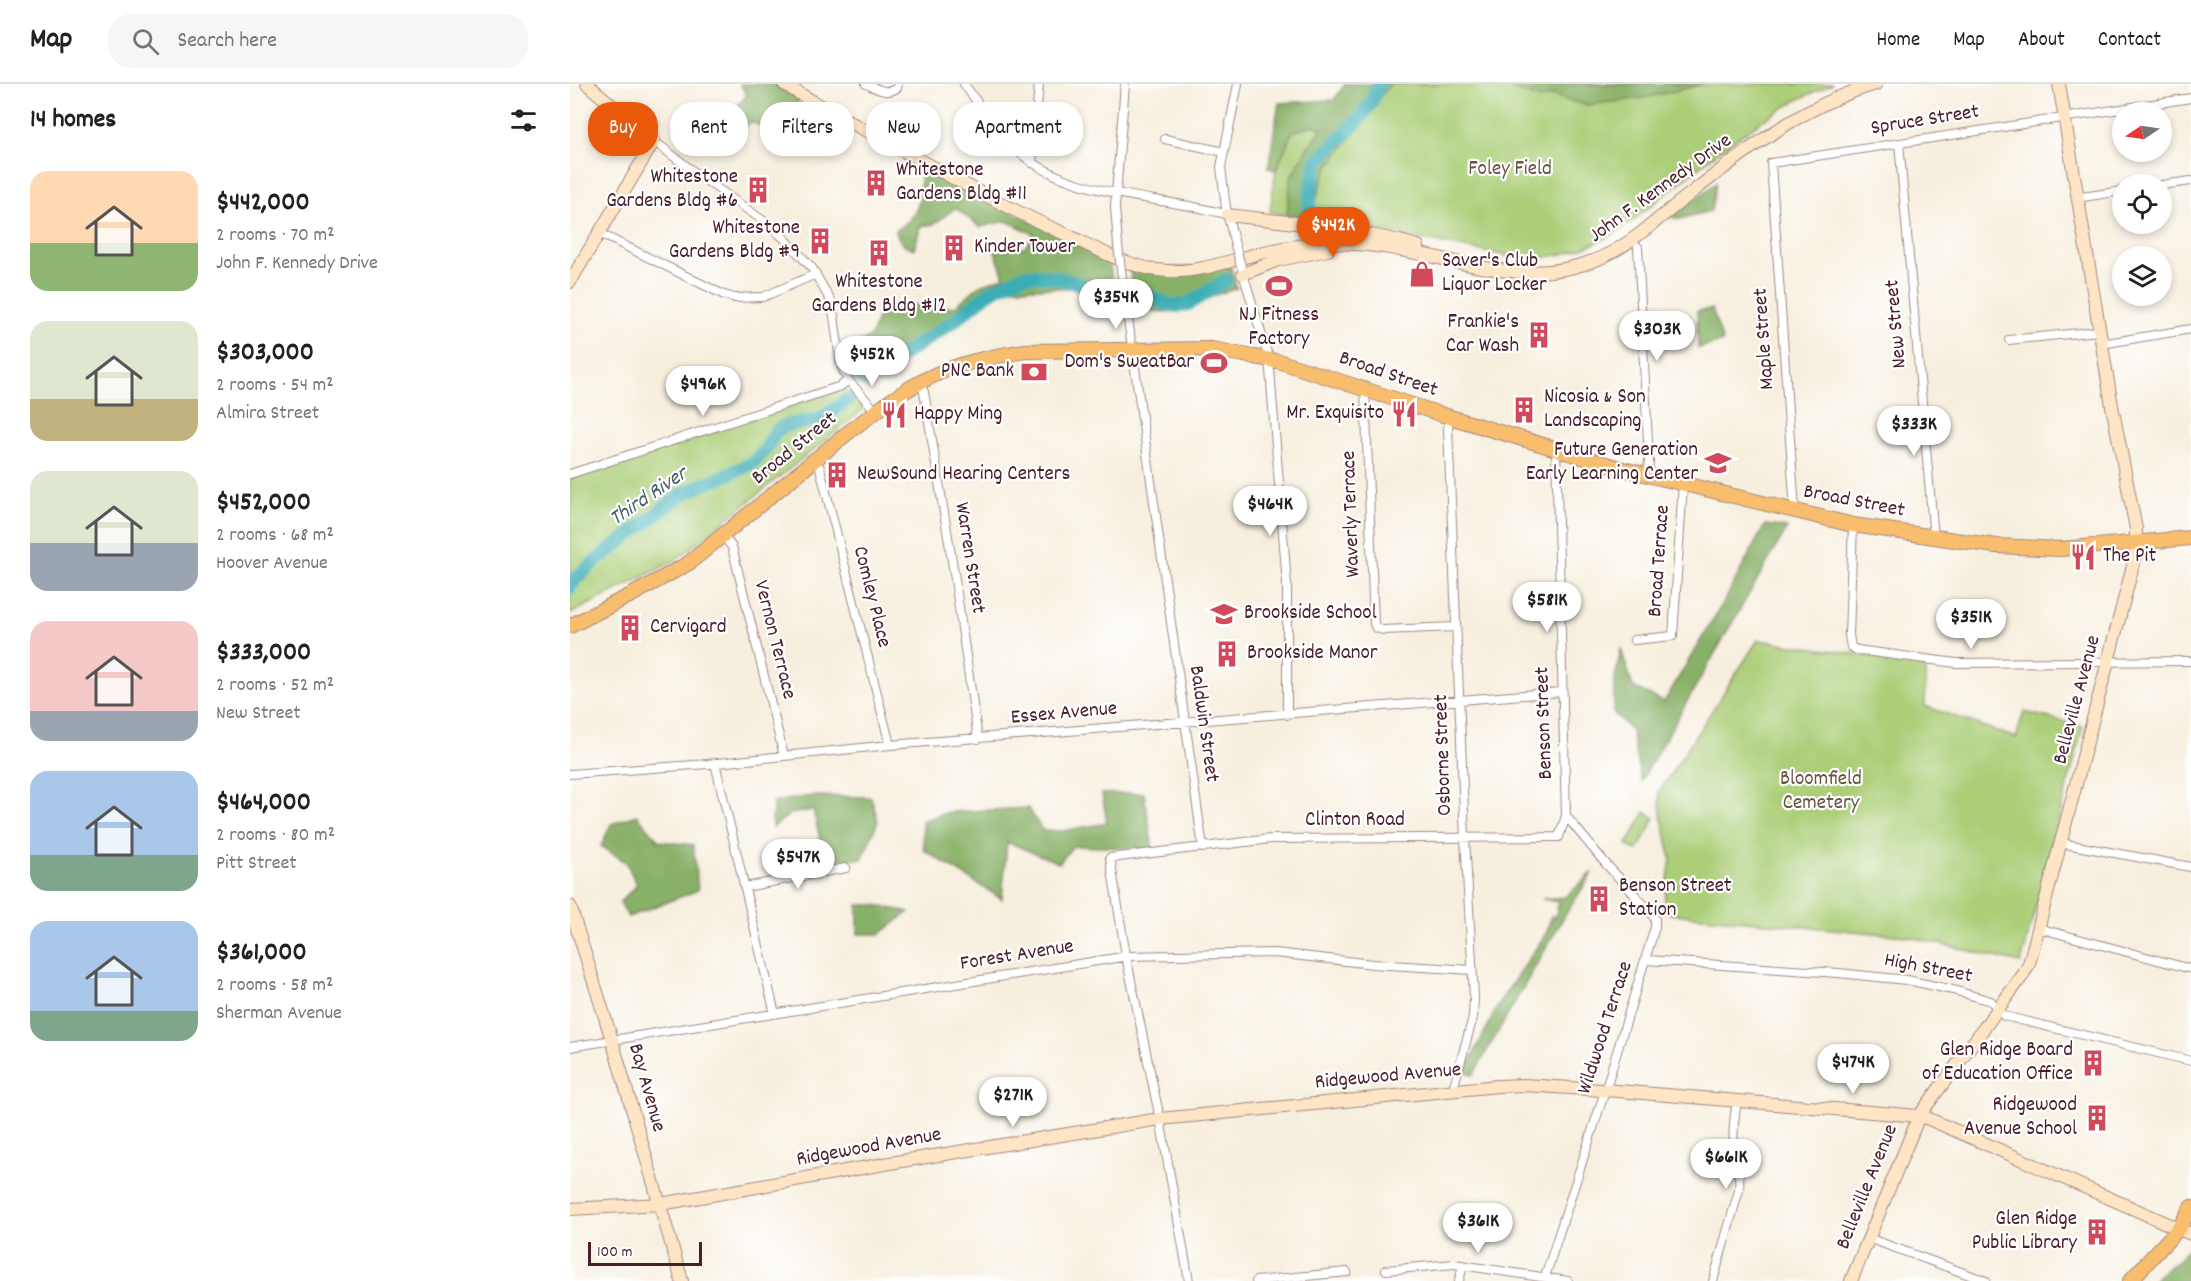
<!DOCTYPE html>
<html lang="en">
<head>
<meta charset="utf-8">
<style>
	body { margin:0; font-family:Dekko,sans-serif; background:#f6f6f6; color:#222; height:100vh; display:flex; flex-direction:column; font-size:22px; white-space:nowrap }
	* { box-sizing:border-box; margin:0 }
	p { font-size:20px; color:#767676 }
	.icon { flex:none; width:33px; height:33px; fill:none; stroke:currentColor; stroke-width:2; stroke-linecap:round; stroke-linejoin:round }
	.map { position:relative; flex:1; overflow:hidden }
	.drawer { display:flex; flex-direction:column; background:#fff; width:570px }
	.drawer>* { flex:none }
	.hud { position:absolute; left:18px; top:18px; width:570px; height:54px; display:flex; gap:12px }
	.needle { width:39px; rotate:257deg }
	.controls { position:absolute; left:1542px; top:18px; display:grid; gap:12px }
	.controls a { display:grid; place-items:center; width:60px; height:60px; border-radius:50%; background:#fff; box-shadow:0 3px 9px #0003; font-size:30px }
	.scale { position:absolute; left:18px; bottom:15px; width:114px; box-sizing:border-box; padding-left:6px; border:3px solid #4a1f2b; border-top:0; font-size:16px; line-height:21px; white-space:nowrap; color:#4a1f2b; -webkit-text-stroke:4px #fff; paint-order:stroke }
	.price { position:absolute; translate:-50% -51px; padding:0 14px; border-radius:21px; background:#fff; color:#222; font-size:20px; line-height:39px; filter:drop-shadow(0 2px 3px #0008) }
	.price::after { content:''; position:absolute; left:50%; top:36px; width:18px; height:14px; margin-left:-9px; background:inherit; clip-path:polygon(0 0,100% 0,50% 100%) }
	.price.current { background:#ea580c; color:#fff }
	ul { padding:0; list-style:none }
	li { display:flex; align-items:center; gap:18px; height:150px; padding:0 30px }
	li span { display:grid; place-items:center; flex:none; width:168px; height:120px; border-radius:18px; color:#555 }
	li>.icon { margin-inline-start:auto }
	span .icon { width:72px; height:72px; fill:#fffc; stroke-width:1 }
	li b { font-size:26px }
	h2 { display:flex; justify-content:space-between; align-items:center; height:72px; padding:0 30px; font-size:26px }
	.pill { padding:0 21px; border-radius:24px; background:#fff; box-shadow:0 3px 9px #0003; font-size:21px; line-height:54px }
	.pill.current { background:#ea580c; color:#fff }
	header { display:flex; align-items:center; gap:36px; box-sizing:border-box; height:84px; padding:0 30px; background:#fff; border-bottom:2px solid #e0e0e0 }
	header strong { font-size:28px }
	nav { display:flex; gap:33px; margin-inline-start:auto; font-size:21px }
	.search { width:420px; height:54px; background:#f6f6f6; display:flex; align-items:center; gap:15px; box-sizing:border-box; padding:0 21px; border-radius:24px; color:#767676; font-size:22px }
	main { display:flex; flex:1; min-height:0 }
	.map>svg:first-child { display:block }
	.green { fill:#abce77; stroke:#7a7651; stroke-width:1.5 }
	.forest { fill:#88b168; stroke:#69684a; stroke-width:1.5 }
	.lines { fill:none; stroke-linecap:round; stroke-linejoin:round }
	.river { stroke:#3badb5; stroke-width:14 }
	.street-casing { stroke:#a08784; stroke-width:10 }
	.secondary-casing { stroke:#a08784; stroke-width:14 }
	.primary-casing { stroke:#a08784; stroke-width:16 }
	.street { stroke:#fff; stroke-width:8 }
	.secondary { stroke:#fde5c5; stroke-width:12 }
	.primary { stroke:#f9be6d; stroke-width:14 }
	.street-bridge-casing { stroke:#a08784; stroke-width:10; stroke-linecap:butt }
	.street-bridge { stroke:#fff; stroke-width:8 }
	.labels { text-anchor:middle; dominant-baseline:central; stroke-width:4.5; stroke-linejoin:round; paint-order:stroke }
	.street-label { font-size:21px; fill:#4a1f2b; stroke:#fff }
	.park-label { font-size:21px; fill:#675442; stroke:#fff }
	.poi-label { font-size:21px; fill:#4a1f2b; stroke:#fff; text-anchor:start }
	.water-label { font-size:22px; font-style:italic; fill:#435f69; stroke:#fff }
</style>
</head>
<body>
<header>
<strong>Map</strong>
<div class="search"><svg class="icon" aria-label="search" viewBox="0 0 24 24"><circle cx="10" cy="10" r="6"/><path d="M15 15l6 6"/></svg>Search here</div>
<nav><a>Home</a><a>Map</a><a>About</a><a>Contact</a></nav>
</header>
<main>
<section class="drawer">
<h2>14 homes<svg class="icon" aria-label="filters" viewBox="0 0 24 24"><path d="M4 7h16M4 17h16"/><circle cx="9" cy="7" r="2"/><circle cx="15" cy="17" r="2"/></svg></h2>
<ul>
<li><span style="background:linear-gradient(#ffd9b3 60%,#8fb573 0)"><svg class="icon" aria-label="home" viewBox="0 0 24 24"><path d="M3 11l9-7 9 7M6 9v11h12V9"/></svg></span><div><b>$442,000</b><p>2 rooms · 70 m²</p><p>John F. Kennedy Drive</p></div></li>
<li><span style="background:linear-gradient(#dfe7d0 65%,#c2b280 0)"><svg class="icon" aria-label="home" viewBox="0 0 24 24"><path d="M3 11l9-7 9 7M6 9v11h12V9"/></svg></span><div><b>$303,000</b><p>2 rooms · 54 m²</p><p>Almira Street</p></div></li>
<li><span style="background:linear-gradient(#dfe7d0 60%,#9aa5b1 0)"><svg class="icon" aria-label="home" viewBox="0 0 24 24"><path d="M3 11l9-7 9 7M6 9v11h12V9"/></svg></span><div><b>$452,000</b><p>2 rooms · 68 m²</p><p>Hoover Avenue</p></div></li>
<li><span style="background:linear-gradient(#f6c9c9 75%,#9aa5b1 0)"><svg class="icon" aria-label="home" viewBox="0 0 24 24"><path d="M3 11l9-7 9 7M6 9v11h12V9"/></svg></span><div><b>$333,000</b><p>2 rooms · 52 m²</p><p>New Street</p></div></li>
<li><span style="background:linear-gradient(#a9c7e8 70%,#7fa58c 0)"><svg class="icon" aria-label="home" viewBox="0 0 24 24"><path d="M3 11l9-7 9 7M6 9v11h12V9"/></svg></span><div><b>$464,000</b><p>2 rooms · 80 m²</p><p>Pitt Street</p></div></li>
<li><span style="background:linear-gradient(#a9c7e8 75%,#7fa58c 0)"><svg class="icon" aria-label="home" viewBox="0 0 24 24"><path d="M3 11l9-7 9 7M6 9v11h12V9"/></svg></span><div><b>$361,000</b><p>2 rooms · 58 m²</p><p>Sherman Avenue</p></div></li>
</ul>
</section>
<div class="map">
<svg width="1621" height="1197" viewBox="0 0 1621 1197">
	<rect width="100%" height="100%" fill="#fff"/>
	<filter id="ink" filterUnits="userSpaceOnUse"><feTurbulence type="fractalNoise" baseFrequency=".0167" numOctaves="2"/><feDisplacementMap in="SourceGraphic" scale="12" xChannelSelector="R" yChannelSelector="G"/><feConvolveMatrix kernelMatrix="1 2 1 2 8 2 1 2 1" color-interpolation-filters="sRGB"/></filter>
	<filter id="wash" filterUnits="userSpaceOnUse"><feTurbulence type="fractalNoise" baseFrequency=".008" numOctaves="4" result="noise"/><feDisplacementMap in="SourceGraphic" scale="24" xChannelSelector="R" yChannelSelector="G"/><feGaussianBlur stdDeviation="1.35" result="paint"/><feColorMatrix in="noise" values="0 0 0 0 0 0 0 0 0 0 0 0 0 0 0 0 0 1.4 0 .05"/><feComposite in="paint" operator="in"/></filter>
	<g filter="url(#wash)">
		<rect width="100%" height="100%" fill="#f7efde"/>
		<path class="green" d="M815,0h448c-77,29 -147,95 -211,145 -32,19 -62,29 -100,30l-210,-41c4,-17 7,-33 15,-49 16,-31 48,-51 58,-85z
			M744,41l9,4 -16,20 -16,28 -4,38 -17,-3 6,-42 16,-38z
			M275,303l19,22 -188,151 -106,54v-135z
			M1188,556l168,24 -1,42 91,32 8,-26 59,14 -62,237 -115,-27 -235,-22 -8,-3 8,-52 -10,-46 -2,-21z
			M1075,728l10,6 -18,33 -10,-6z"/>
		<path class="forest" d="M170,0h35l25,15 -5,8 -31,20 -14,-5 -18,20 -9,-21 24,-26z
			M775,0h45l-62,83 -10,24 -6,27 -25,-3 4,-38 16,-28 15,-20 -8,-4 -22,7 -16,38 -8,-2 11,-65 55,-3z
			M931,0h204l-61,14 -57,7 -21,-5 -12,-5 -14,4z
			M355,84l184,92 5,35 -44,-7h-63l-136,93 -15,2 -5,-11 1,-24 19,-12 8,-23 19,-9 57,3 25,-22 24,-8 -9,-26 30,-4 9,-13 -28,-13 -26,6 -25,-19 -21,16 -13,2 -7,23 -12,-5 -7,-13c26,-15 26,-31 25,-60z
			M1146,99l-5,28 -31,8 -9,-2z
			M660,182l7,22 -22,7 -29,16 -30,1 -22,-7 -4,-36z
			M1142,225l11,33 -25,6 -1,-37z
			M1195,441l22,3 -146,253 -10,-51 -18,-18 2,-34 6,-29 12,38 31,15 62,-104z
			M574,709l9,56 -80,-3 -14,17 -52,-21 -5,57 -78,-49 -2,-29 27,-9 79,-4 14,22 20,1 45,-8 -5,-29z
			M243,712l58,1 7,24 -16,38h-37l-12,-49 -23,4 -18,14 1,-26z
			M67,731l22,26 34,4 5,45 -70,27 -8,-15 17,-17 -11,-23 -25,-16 10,-22z
			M1023,788l-28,43 -92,160 -8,-4 36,-71 46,-68 4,-16 4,1 4,-15 -17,-3 23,-2z
			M288,821h17l34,7 -29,22h-22z
			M1619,1162l2,1v34h-38c11,-14 28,-19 36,-35z"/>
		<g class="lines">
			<path class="river" d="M739,126l2,-20 6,-29 39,-38 15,-20 8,-19
				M294,297l87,-58 39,-31 35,-17h13l20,3 48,14 33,-1 27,13 10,2 12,-2 38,-24
				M0,503l6,-9 17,-15 91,-70 67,-29 14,-14 11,-19 8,-5 34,-7 12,-6 18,-14"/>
		</g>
	</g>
	<g filter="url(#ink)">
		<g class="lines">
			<g class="street-casing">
				<path id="street" d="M296,0c12,5 20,11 31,4l1,-4
					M394,0c17,23 33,49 55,68 53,47 143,43 209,63
					M595,55l59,13
					M84,57l40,31 74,52 19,17 25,27 20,35 9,63 7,14 28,31
					M1329,59l35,395
					M462,79l7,-79
					M1592,101l29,-4
					M1506,114l46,-7
					M29,149l125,62 11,3 28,-1 53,-23
					M664,157l-8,-33 -5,-41 17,-83
					M548,161l-3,-38 10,-123
					M1068,163l11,214 -1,14
					M551,186l82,578
					M672,186l27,89 1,11 17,214v131
					M1439,256l90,-9
					M1531,260l90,-15
					M350,299l4,9 30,181 24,166
					M795,305l9,235 2,4 7,2 73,-3
					M880,333l-2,11 17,410 9,159 -1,20 -20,72
					M244,376l6,8 70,277
					M0,390l271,-88 7,-6
					M1225,428l-24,-349 420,-65
					M1283,441l-4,110 2,12 6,3 99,13 235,-2
					M153,452l9,11 52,209
					M1064,556l39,-4 10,-152
					M145,679l60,251
					M0,690l138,-10 182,-19 672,-53
					M1490,759l131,24
					M175,803l101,-19
					M1468,844l153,41
					M1077,876l191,13 69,7 46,10 38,11 13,15 187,45
					M0,963l558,-91 147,-3 98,11 100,6
					M1298,1154l118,43
					M816,1186l68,-6 114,17
					M975,1193l60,-186 50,-164v-8l-7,-10 -42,-45 -40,-48
					M619,1197l-29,-162 -34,-163 -16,-98 161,-19 288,-2 7,-21 -10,-366
					M686,1197l91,-9
					M889,1197l4,-16
					M1143,1197l26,-91c2,-16 -3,-30 -5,-46 -2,-15 1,-29 3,-43"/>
			</g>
			<g class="secondary-casing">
				<path id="secondary" d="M214,0c34,22 70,40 105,59 58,32 116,64 176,91 32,15 66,35 102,37 32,2 63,-11 94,-18 35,-9 71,-12 107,-8 79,8 151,47 230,14 29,-12 54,-35 79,-55 62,-48 122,-98 199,-120
					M658,131l101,12 67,13 22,6
					M673,190l35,-14 50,-10
					M0,198l84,-141 -67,-57
					M0,822l42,134 70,241
					M0,1125l91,-5 229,-41 270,-44 338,-33 26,-1 94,6 301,25 10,3 262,115
					M1281,1197l68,-165 104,-141 6,-11 107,-410v-25l-24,-123 -53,-322"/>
			</g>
			<g class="primary-casing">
				<path id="primary" d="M0,542l67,-34 52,-29 161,-132c30,-23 63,-49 99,-62 25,-9 51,-14 77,-18l186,-2 69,13 159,52 179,54 234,57 143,21 64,3 131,-11
					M1560,1197l50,-54 11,-20"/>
			</g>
			<use href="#street" class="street"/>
			<use href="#secondary" class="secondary"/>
			<use href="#primary" class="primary"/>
			<g class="street-bridge-casing">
				<path id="street-bridge" d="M664,157l7,25
					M548,161l3,25"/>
			</g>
			<use href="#street-bridge" class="street-bridge"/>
		</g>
	</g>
	<defs>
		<g id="building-bare" transform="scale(2.07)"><path d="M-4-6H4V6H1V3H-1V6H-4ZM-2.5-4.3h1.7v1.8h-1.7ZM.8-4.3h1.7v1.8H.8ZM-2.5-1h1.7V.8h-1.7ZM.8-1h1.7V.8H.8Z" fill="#d1495b" stroke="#fff" stroke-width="2.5" paint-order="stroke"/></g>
		<g id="shop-bare" transform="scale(2.07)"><path d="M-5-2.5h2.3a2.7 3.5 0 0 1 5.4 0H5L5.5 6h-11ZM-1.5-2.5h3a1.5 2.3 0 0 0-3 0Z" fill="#d1495b" stroke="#fff" stroke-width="2.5" paint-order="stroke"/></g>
		<g id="stadium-bare" transform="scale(2.07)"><path d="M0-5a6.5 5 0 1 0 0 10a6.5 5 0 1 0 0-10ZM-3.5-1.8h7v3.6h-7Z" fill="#d1495b" stroke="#fff" stroke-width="2.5" paint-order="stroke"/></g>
		<g id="bank-bare" transform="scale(2.07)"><path d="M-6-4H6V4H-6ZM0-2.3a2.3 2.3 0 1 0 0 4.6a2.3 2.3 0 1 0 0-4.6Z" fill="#d1495b" stroke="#fff" stroke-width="2.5" paint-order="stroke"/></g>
		<g id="restaurant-bare" transform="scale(2.07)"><path d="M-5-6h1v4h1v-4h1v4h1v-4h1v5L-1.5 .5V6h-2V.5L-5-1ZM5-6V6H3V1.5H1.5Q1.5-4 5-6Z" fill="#d1495b" stroke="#fff" stroke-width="2.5" paint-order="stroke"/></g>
		<g id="school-bare" transform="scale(2.07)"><path d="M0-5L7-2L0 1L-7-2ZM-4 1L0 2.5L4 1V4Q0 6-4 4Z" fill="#d1495b" stroke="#fff" stroke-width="2.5" paint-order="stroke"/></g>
	</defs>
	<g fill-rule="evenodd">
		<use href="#building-bare" x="306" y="99"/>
		<use href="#building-bare" x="188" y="106"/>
		<use href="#building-bare" x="250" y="157"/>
		<use href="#building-bare" x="384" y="164"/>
		<use href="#building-bare" x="309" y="169"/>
		<use href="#shop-bare" x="852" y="190"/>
		<use href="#stadium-bare" x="709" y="202"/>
		<use href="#building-bare" x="969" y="251"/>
		<use href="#stadium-bare" x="644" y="279"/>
		<use href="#bank-bare" x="464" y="288"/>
		<use href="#building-bare" x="954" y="326"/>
		<use href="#restaurant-bare" x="834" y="330"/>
		<use href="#restaurant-bare" x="324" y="331"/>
		<use href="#school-bare" x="1148" y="379"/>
		<use href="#building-bare" x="267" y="391"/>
		<use href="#restaurant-bare" x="1513" y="473"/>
		<use href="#school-bare" x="654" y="530"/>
		<use href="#building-bare" x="60" y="544"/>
		<use href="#building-bare" x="657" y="570"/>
		<use href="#building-bare" x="1029" y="815"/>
		<use href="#building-bare" x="1523" y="979"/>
		<use href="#building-bare" x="1527" y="1034"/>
		<use href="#building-bare" x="1527" y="1148"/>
	</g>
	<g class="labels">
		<g class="street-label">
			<text transform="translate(1355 37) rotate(-9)">Spruce Street</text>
			<text transform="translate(1091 105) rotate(-36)">John F. Kennedy Drive</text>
			<text transform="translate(1327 240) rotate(-95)">New Street</text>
			<text transform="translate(1195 255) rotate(-94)">Maple Street</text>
			<text transform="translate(818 291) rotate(19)">Broad Street</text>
			<text transform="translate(225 365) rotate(-39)">Broad Street</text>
			<text transform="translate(1284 418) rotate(11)">Broad Street</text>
			<text transform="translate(782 430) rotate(-92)">Waverly Terrace</text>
			<text transform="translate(399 474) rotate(81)">Warren Street</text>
			<text transform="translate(1090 477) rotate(-86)">Broad Terrace</text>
			<text transform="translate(301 513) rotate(76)">Comley Place</text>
			<text transform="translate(204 556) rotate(76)">Vernon Terrace</text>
			<text transform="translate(1508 616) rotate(-75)">Belleville Avenue</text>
			<text transform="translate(494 630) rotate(-5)">Essex Avenue</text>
			<text transform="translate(975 639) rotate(-92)">Benson Street</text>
			<text transform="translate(633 640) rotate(82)">Baldwin Street</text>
			<text transform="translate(874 671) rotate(-92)">Osborne Street</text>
			<text x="785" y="737">Clinton Road</text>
			<text transform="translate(447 872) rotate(-9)">Forest Avenue</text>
			<text transform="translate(1358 885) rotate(11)">High Street</text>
			<text transform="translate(1036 944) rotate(-72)">Wildwood Terrace</text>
			<text transform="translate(818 993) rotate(-5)">Ridgewood Avenue</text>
			<text transform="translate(76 1004) rotate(74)">Bay Avenue</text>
			<text transform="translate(299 1064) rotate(-10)">Ridgewood Avenue</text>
			<text transform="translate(1298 1103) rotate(-68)">Belleville Avenue</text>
		</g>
		<g class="park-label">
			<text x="940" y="86">Foley Field</text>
			<text x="1251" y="696">Bloomfield<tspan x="1251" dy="24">Cemetery</tspan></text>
		</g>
		<g class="poi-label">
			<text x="326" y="87">Whitestone<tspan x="326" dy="24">Gardens Bldg #11</tspan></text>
			<text x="168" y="94" text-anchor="end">Whitestone<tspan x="168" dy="24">Gardens Bldg #6</tspan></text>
			<text x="230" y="145" text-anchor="end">Whitestone<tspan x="230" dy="24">Gardens Bldg #9</tspan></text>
			<text x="404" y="164">Kinder Tower</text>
			<text x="872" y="178">Saver's Club<tspan x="872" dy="24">Liquor Locker</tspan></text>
			<text x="309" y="199" text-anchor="middle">Whitestone<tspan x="309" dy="24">Gardens Bldg #12</tspan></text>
			<text x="709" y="232" text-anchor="middle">NJ Fitness<tspan x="709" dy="24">Factory</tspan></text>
			<text x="949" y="239" text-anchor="end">Frankie's<tspan x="949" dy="24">Car Wash</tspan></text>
			<text x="624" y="279" text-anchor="end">Dom's SweatBar</text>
			<text x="444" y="288" text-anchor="end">PNC Bank</text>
			<text x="974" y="314">Nicosia &amp; Son<tspan x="974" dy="24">Landscaping</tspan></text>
			<text x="814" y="330" text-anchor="end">Mr. Exquisito</text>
			<text x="344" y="331">Happy Ming</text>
			<text x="1128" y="367" text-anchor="end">Future Generation<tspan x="1128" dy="24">Early Learning Center</tspan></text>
			<text x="287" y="391">NewSound Hearing Centers</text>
			<text x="1533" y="473">The Pit</text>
			<text x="674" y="530">Brookside School</text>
			<text x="80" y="544">Cervigard</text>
			<text x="677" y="570">Brookside Manor</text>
			<text x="1049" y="803">Benson Street<tspan x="1049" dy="24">Station</tspan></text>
			<text x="1503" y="967" text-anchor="end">Glen Ridge Board<tspan x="1503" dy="24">of Education Office</tspan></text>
			<text x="1507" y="1022" text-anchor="end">Ridgewood<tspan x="1507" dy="24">Avenue School</tspan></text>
			<text x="1507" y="1136" text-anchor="end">Glen Ridge<tspan x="1507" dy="24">Public Library</tspan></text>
		</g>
		<g class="water-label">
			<text transform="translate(79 413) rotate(-34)">Third River</text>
		</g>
	</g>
</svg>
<div class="controls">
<a><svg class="needle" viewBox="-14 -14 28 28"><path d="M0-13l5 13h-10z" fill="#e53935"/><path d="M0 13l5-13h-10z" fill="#767676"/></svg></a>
<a><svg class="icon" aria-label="locate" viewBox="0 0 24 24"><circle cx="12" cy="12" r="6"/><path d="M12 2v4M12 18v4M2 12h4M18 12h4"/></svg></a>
<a><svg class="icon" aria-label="layers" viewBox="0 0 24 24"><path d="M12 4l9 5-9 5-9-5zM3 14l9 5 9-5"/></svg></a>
</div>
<div class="scale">100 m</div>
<b class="price current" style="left:763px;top:174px">$442K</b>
<b class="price" style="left:546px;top:246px">$354K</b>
<b class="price" style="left:1087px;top:278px">$303K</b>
<b class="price" style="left:302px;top:303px">$452K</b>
<b class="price" style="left:133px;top:333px">$496K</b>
<b class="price" style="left:1344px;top:373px">$333K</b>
<b class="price" style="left:700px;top:453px">$464K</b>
<b class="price" style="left:977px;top:549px">$581K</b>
<b class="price" style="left:1401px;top:566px">$351K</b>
<b class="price" style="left:228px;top:806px">$547K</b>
<b class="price" style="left:1283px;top:1011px">$474K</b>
<b class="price" style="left:443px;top:1044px">$271K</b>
<b class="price" style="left:1156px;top:1106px">$661K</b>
<b class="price" style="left:908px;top:1170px">$361K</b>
<div class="hud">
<a class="pill current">Buy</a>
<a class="pill">Rent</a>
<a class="pill">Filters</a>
<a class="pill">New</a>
<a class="pill">Apartment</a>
</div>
</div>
</main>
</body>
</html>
